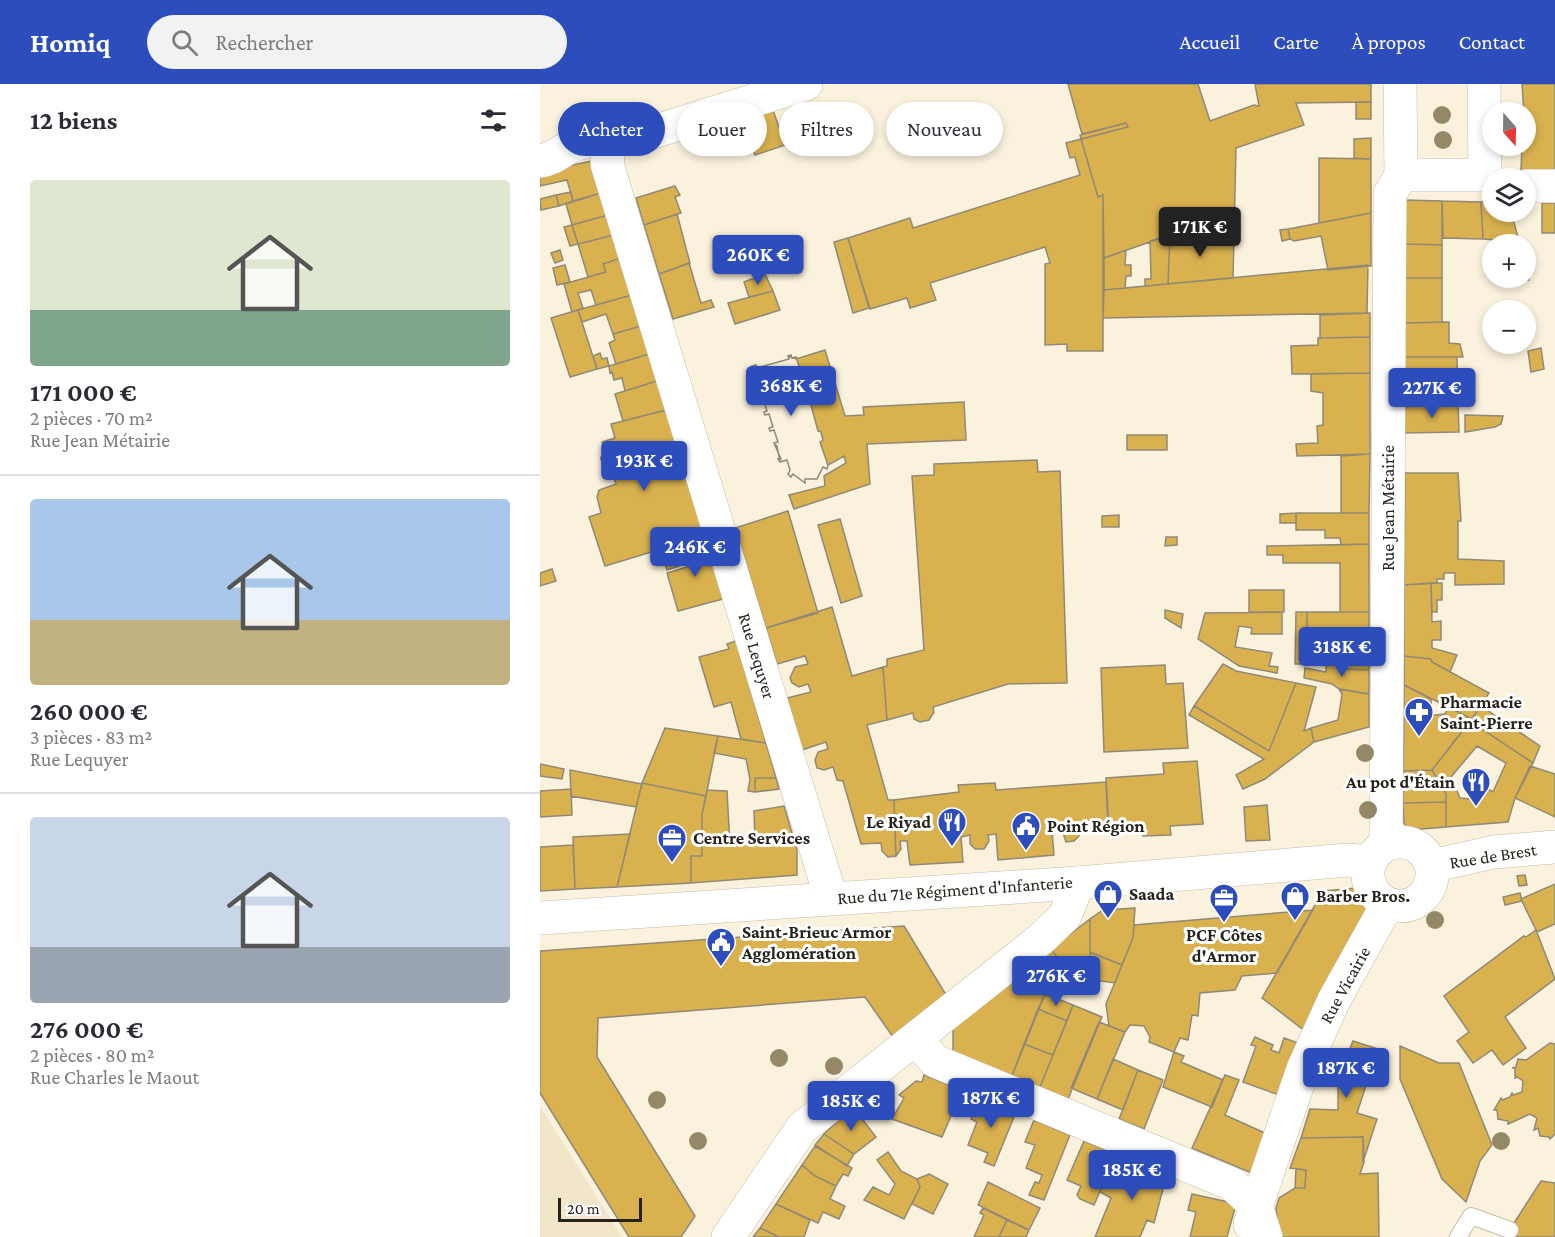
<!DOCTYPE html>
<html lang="fr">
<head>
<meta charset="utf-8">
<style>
	body { margin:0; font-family:"Crimson Pro",serif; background:#f2f2f3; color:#2b2b33; height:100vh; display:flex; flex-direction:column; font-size:22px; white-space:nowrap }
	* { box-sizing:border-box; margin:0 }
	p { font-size:20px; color:#7c7c81 }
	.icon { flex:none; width:33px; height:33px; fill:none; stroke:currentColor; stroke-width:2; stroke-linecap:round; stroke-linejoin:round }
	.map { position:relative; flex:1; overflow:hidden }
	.panel { display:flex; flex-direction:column; background:#fff; width:540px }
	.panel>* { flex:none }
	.top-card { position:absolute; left:18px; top:18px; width:570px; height:54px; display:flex; gap:12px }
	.needle { width:39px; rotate:160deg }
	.fabs { position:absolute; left:942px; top:18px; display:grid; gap:12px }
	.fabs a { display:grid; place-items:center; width:54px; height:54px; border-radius:50%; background:#fff; box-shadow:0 3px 9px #0003; font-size:30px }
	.scale { position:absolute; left:18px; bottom:15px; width:84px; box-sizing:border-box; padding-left:6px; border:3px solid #26231b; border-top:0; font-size:16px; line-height:21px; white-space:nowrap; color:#26231b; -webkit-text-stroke:4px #fff; paint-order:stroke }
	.price { position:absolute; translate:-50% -51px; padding:0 14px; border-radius:6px; background:#2e4dbd; color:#fff; font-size:20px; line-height:39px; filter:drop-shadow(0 2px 3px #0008) }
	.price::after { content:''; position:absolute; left:50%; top:36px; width:18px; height:14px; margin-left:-9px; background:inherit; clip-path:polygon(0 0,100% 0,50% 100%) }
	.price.selected { background:#222; color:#fff }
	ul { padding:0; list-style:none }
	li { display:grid; align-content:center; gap:12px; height:318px; padding:0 30px }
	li+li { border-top:2px solid #e1e1e2 }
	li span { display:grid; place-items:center; height:186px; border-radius:6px; color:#555 }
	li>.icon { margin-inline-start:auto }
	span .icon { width:108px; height:108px; fill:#fffc; stroke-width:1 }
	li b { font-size:26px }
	h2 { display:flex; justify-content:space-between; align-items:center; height:72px; padding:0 30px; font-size:26px }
	.tag { padding:0 21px; border-radius:27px; background:#fff; box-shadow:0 3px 9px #0003; font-size:21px; line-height:54px }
	.tag.selected { background:#2e4dbd; color:#fff }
	header { display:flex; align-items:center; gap:36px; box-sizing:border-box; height:84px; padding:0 30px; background:#2e4dbd; color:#fff }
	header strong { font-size:28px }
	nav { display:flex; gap:33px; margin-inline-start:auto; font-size:21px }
	.search { width:420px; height:54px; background:#f2f2f3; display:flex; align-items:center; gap:15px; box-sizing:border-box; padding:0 21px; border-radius:33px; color:#7c7c81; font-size:22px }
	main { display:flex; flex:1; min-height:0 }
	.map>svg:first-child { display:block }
	.built { fill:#f2e6ca }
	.building { fill:#d9b14f; stroke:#918976; stroke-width:1.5; fill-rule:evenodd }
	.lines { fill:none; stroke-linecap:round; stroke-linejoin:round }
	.service-casing { stroke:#c5bca8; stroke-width:18 }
	.minor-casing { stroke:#c5bca8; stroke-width:34 }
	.secondary-casing { stroke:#c5bca8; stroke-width:34 }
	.service { stroke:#fff; stroke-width:16 }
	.minor { stroke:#fff; stroke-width:33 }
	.secondary { stroke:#fff; stroke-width:33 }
	.tree { fill:#958866 }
	.labels { text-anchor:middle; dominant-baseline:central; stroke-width:6; stroke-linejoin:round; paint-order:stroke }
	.street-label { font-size:18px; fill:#26231b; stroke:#fff }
	.poi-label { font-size:18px; font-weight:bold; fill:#26231b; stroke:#fff; text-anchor:start }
</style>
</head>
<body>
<header>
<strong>Homiq</strong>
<div class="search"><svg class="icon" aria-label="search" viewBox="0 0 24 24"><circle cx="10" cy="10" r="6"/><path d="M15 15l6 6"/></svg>Rechercher</div>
<nav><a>Accueil</a><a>Carte</a><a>À propos</a><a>Contact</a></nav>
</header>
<main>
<section class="panel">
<h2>12 biens<svg class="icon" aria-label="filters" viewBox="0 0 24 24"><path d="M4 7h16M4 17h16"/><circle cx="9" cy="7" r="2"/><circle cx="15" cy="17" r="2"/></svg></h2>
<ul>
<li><span style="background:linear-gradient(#dfe7d0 70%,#7fa58c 0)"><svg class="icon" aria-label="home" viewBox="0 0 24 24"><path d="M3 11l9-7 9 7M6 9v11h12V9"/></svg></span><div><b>171 000 €</b><p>2 pièces · 70 m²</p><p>Rue Jean Métairie</p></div></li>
<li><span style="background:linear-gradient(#a9c7e8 65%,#c2b280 0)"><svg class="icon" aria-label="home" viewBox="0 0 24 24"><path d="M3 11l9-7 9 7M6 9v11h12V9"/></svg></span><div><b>260 000 €</b><p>3 pièces · 83 m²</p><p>Rue Lequyer</p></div></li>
<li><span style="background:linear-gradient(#c9d6e8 70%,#9aa5b1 0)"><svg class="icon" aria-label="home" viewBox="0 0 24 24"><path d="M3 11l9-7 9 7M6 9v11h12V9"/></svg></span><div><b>276 000 €</b><p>2 pièces · 80 m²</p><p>Rue Charles le Maout</p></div></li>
</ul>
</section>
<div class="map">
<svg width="1015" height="1153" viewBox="0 0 1015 1153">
	<rect width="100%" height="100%" fill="#fbf2dd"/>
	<path class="built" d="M0,1022l82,131h-82z"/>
	<path class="building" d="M528,0h130l12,37 44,-16 5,1 -4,-22h116v18l-75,1 8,22 -68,23 -2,88 -64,-1 -66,23 -1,-63 -5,2 -17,-58 47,-12 -2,-4 -44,11z
		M982,0h33v86h-34l1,-24h4z
		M816,18h15v17h-15z
		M233,26l12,35 -30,10 -12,-36z
		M586,39l2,4 -47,12 -1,-4z
		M831,54v21l-17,-1v-19z
		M541,55l17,58 5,-2v156h-36v-7l-22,1v-81l5,-1 -5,-16 -115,36 6,17 -26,8 -3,-10 -37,11 -22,-71 62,-20 3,10 167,-53 -5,-18 -5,1 -4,-15z
		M779,74l52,1v54l-52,10z
		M52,77l9,32 -28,8 -6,-21 -27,6v-14z
		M135,102l5,9 -5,2 6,16 -37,12 -8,-27z
		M31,108l2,9 -14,5 -3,-11z
		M61,109l7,22 -36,10 -6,-21z
		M16,111l3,11 -18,4 -1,-11z
		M865,116l37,1v44l-37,-1z
		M902,117l39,1 2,37 -40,-1z
		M941,118h11v10h19l9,32h-23l-1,-4 -13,-1z
		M1002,119h13v30h-13z
		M831,129v53l-43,4 -7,-34 -27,5 -4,-2 -2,-10z
		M137,130l13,49 -31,11 -15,-49z
		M68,131l6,20 -36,9 -6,-19z
		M32,141l6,19 -8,2 -6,-19z
		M748,145l2,10 -8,2 -2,-11z
		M74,151l7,23 -18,6 3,8 -18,5 -10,-33z
		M630,151l64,1 -1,42 -65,6z
		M630,151l-2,49 -23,2v-7h6l-1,-38z
		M308,154l21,70 -16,5 -19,-71z
		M865,160l37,1v33h-37z
		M20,166l3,10 -8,3 -4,-10z
		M586,166l-1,15h6v11h-5l-1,12 -21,2v-32z
		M81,174l11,37 -36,10 -5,-15 -13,3 5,15 -11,4 -8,-28 42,-12 -3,-8z
		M149,179l12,40 10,-3 3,7 -41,12 -14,-45z
		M25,181l5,17 -13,3 -4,-17z
		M828,181l-1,48 -264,5 1,-28z
		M986,181l3,15 -29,-1 26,-1z
		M225,190l8,17 -24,6 -5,-15z
		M865,194h37v44l-37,1z
		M233,207l7,19 -45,14 -7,-21z
		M92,211l9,31 -28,8 -7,-20 -24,8 -4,-12z
		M38,226l19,59 -27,8 -19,-59z
		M830,229v24l-50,1v-23z
		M909,238v21l11,1 3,13h-58v-34z
		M101,242l8,28 -33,10 -7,-21 6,-3 -2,-6z
		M830,253v36l-78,1 -1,-28 27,-1v-7z
		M1001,264l3,21 -13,3 -3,-21z
		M285,266l20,66 19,-1 -1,-8 101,-5 2,38 -99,4 3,40 -76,25 -5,-14 36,-9 -1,-10 22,-13 -2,-7 -16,9 -1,4 -4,-2 -6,12h-12v4l-12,-9 -2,3 -3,-3 2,-4 -3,-10 -7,2 -2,-3h3l-7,-16 4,-1 -4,-12 -4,1 -1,-3 4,-1 -4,-13 -4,1 -1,-3 3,-1 -4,-13 -8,-1 -5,-13 6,-6 -1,-6 -4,1 -1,-3 6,-5 1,3 32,-9 -1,-3 8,3z
		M60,269l2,6 5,-1 2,8 -12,3 -4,-13z
		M109,270l8,27 -32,10 -3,-13 -8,2 -2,-8 -2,1 -1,-7z
		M251,271l1,3 4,-1 15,45 3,-2 -3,5 7,26 3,1 2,8 -3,2 8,23 -1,4 -4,-2 -6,12h-12v4l-12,-9 -2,3 -3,-3 2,-4 -3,-10 -7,2 -3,-16 -3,-3 4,-1 -4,-12 -4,1 -1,-3 4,-1 -4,-13 -4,1 -1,-3 3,-1 -4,-13 -8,-1 -5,-13 6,-6 -1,-6 -4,1 1,-7 4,-1 1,3 32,-9 -1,-3z
		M865,273h52l1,40 -53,2z
		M830,289v81l-73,2 -1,-12 22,-1 -1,-17 6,-1v-32l-12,-2v-17z
		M117,297l9,29 -43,11 -8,-27z
		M918,318l1,30 -55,1v-26z
		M126,326l38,126 -99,30 -16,-49 12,-4 -4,-16 2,-7 17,-6 -8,-22 -7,-2v-3l5,-3 -4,-12 13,-4 -4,-14z
		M925,331l38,1 -2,8 -6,3 -30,5z
		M587,351h40v15h-40z
		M830,370l-1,59h-28v-57z
		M497,376l1,12 22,-1 7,212 -59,1 -75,23 1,5 -5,8 -9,2 -6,-3 -1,-6 -26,7 -4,-53 4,-1v-7l37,-9 -12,-174 22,-1v-11z
		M865,389h53l3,48h-3v38l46,2v23l-49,1v-12h-11v6h-7v4l-33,2z
		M248,427l30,102 -52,15 -31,-100z
		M756,429h73v31l-28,1 -1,-7h-15v-8h-29z
		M756,429v10h-16v-9z
		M579,431v12h-17v-11z
		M300,435l22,77 -21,7 -23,-78z
		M164,452l19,63 -45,12 -11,-38 20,-6 -4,-23z
		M626,453h11v8l-12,1z
		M829,460v68h-29v-49h-57v-8h-16v-9z
		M129,464l2,6 9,3 2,8 -15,5 -6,-20z
		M12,485l4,12 -16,5v-13z
		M891,499l1,39 9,-1v19h-9v8l25,7 -7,17 -18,-10 -1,-3 -27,-3v-71z
		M891,499h11v17h-5v12h-5z
		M709,506h35v22h-35z
		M292,523l20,69 31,-9 4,53 -20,5 21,75h6l2,56 -8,1 -6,-6 -1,-8 -20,1 -18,-63 -6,-1 -4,-13 -9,3 -7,-2 -2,-8 3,-8 10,-3 -2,-7 -24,8 -15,-52 24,-6 -3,-8 -9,3 -7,-4 -2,-5 5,-11 13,-3 -3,-8 -28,8 -11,-36z
		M625,526l18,4 -2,14 -16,-10z
		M742,528v22h-31l1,-6 -13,-2 -4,21 37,6 -3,13 9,1 -1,6 -38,-7 -41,-27 7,-26z
		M756,528h11v52h-12z
		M767,528h62v58l-30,-1 1,-4 -33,-1z
		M196,557l30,102 -25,-4 -10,-37 -17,5 -15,-50 30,-8 -2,-5z
		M864,572l27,3 1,3 57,31 -17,26 -68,-34z
		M683,580l13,7 60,12 -27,68 -75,-45z
		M625,581l1,19 17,-1 5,65 -84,4 -3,-84z
		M786,581h14l-1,4 30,1v24l-30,-5 -7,-5 -28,-6 1,-10 21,4z
		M756,599l20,4 -12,44 7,-3 3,14 -49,37 -22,10 -7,-14 28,-16 -75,-44 5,-9 75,45z
		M864,601l27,14v17l-27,2z
		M799,605l30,5v33l-55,15 -3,-14 27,-8 4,-26z
		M941,622l59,40 -7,17 -63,-42z
		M908,623l24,12 -40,51 -29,1 1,-53 41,-4z
		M930,637l63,42 -18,35 -7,24 -62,5v-33l-14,-24zM937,662l29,17 -13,29 -11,-7 -1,15 -21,-2 -9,-21z
		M125,644l53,8 -12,60 -64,-13z
		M178,652l48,7 10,35h-21v14l-7,-1 2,-12 -4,-20 -32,-6z
		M657,677l6,63 -33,2 1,9 -28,1 -1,-9 -33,3 -3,-52 58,-4 -1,-11z
		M0,680l24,5 -2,10 -22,-3z
		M990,682l25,8v43l-40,-19z
		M30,686l72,14 -6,23 -65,-11z
		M892,686l14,24v8l-43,1v-32z
		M215,694h21l3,11 -24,3z
		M566,698l2,43 -30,3 1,8 -5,5 -8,1 -4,-12 -10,1 2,24 -56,5 -2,-26 -8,1 1,6 -5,8h-9l-5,-5v-9l-9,2 2,25 -53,3 -3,-24h-7l1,8 -5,7 -2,-56 65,-8 -1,-7 37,-2 1,7z
		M102,699l64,13 -4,18v42h-11v27l-74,4z
		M31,705l1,26 -32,2v-26z
		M167,706l20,1 3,54 25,-2 -1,-32 30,-5 13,44v25l-106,8v-27h11v-42z
		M906,718v25l-37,3 -5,-7 -1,-20z
		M727,721l3,35 -24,1 -2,-34z
		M90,750l-13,53 -42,2 -2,-52z
		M33,761l2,44 -35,2v-44z
		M985,791l2,10 -8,1 -2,-10z
		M1015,800v40l-18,8 -16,-33z
		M816,804l11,21 -62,122 -43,-33 61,-107z
		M980,809l2,8 -17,4 -2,-8z
		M595,824l-2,30 -11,27 -32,-13v-33l13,-9z
		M773,826l-36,63 -35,3 -7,14 -35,3 -2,23 -6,-1 -4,25 -8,-2 -6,14 -25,-10 1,-5 -6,-11 -14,-1 -5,7 -16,-6 -3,-22 27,-66 1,-13z
		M550,835v50l-9,20 -30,-40z
		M364,842l44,72 -55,39 -28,-40 -267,21 -1,39 98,159 -14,21h-52l-89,-144v-142z
		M996,846l19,49 -50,38 21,31 -23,17 -11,-15 -19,13 -16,-22 12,-9 -25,-36 80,-60 2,1z
		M511,865l22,29 -10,8 -40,-16z
		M550,868l32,13 -7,18 -29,-4 4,-10z
		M472,896l33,14 -33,82 -59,-24v-25z
		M505,910l28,11 -6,16 -29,-12z
		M533,921l29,12 -34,82 -28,-12z
		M498,925l29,12 -14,34 -29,-11z
		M559,938l26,10 -28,67 -26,-11z
		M715,953l18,8 -2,5 8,3 5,-15 14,5 -19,52 -36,-13 13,-36 -5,-1z
		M813,957l25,8 -21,64 20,6 -14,43v-25l-62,1 9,-29 28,1v-30h-18l7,-18 7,2 2,-7 3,-1 6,5z
		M1010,959l5,1v90l-5,5 -1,-2 -9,-1 -2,-8 -4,2 3,-12 -7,-4 -22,10v-3l-10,-2 -1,-9h-3l7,-12 1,2 8,-3 2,-4 1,2 9,-3 1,-11 -6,-4 -2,1v-10h-3l4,-1 2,-8 8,1z
		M484,960l29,11 -13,32 -28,-11z
		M860,962l39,17h20l33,82 -12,16 -14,41 -24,-23 -42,-100z
		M634,968l10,4 -3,6 42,18 -11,27 -49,-20z
		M573,975l25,11 -15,40 -26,-11z
		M598,986l25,10 -19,49 -25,-10z
		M384,991l38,15 -20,47 -50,-18 12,-21 -5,-3 17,-14 6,1z
		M685,991l14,5 -14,35 42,19 -13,40 -62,-26z
		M440,1014l36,14 -22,54 -10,-4 4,-9 -20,-8 9,-23 -6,-3z
		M313,1023l23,30 -22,17 -30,-20z
		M494,1036l36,15 -26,65 -15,-5 6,-13 4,1 3,-8 -16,-7 9,-23 -10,-3z
		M284,1050l30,20 -7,12 -32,-21z
		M823,1053l1,25 -4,12 18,-1 1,64h-100l-3,-29 3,-10 16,-10h10l1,-18 -16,-2 11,-30z
		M544,1057l45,18 -6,18 -22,12 -7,16 -14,-6 -3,-4 4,-9 -14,-6z
		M275,1062l37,22 -4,8 -5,-2 -7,12 -21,-10 -13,-11z
		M348,1068l13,19 16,8 3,8 -16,32 -40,-19 9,-13 16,8 6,-11 -18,-24z
		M589,1075l38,15 -13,49 -7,-3 -7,17h-45l16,-39 -11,-6 1,-3 22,-12z
		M262,1081l13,11 21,10 -6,13 15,7 -6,13 -16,-7 -5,11 -42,-19z
		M756,1085l10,1 -1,18h-10z
		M389,1090l19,10 -15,30 -21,-10 8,-17 -3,-8z
		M1001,1097l14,2v54h-50z
		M448,1098l52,26 -11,22 -51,-25z
		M652,1110l41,9 2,5 -8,29h-37l6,-25 -8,-2z
		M236,1120l34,16 -6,17h-25l-19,-9z
		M443,1124l24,12 -8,17h-25l10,-22 -4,-2z
		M467,1136l22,10 -3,7h-27z
		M220,1144l19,9h-26z"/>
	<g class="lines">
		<g class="service-casing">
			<path id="service" d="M918,1153l13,-21 39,14"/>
		</g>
		<g class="minor-casing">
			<path id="minor" d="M860,0l1,91h84l-1,-91
				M70,54l-3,26 224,734
				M0,77c13,-2 19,-8 30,-14 19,-9 46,-9 67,-10l169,-53
				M986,102h29
				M846,760l4,-650 11,-19
				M382,949l2,15 11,13 297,123 24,22 10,31
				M710,1140l53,-155 31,-69 53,-95
				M188,1153l74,-109 239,-189 24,-23 13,-33"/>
		</g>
		<g class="secondary-casing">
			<path id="secondary" d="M828 790a32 32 0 1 1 64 0a32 32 0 1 1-64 0Z
				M891,782l63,-14 61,-5
				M0,834l538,-35 270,-23 21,2"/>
		</g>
		<use href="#service" class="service"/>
		<use href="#minor" class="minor"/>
		<use href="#secondary" class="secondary"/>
	</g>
	<g class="tree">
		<circle cx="902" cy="31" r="9"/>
		<circle cx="903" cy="56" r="9"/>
		<circle cx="825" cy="669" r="9"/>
		<circle cx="828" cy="726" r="9"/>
		<circle cx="895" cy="836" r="9"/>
		<circle cx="239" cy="974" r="9"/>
		<circle cx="294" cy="982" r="9"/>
		<circle cx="117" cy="1016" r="9"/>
		<circle cx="158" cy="1057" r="9"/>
		<circle cx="961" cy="1057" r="9"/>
	</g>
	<defs>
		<g id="pharmacy-pin" transform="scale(1.5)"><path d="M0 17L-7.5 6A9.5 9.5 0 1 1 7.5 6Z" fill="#2e4dbd" stroke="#fff"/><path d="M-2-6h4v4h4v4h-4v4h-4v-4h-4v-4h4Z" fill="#fff"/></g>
		<g id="restaurant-pin" transform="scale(1.5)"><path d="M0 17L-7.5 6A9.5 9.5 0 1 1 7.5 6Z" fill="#2e4dbd" stroke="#fff"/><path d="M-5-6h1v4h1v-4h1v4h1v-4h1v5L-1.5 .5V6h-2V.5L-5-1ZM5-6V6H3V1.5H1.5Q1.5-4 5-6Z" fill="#fff"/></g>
		<g id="civic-pin" transform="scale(1.5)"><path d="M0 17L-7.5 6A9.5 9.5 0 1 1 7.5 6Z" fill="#2e4dbd" stroke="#fff"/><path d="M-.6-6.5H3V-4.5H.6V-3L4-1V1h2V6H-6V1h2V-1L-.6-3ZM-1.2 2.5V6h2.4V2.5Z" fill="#fff"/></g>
		<g id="office-pin" transform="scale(1.5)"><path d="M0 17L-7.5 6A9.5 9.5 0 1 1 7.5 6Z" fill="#2e4dbd" stroke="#fff"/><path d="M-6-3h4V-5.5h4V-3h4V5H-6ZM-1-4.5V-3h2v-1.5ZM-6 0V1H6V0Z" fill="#fff"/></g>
		<g id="shop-pin" transform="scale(1.5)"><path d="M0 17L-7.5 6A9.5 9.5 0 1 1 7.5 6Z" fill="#2e4dbd" stroke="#fff"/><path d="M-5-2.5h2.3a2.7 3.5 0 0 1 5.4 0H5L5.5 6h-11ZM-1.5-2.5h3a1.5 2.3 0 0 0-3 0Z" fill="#fff"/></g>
	</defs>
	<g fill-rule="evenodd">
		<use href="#pharmacy-pin" x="879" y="628"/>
		<use href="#restaurant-pin" x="936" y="698"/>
		<use href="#restaurant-pin" x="412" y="738"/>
		<use href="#civic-pin" x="486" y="742"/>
		<use href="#office-pin" x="132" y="754"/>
		<use href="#shop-pin" x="568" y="810"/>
		<use href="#shop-pin" x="755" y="812"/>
		<use href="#office-pin" x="684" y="814"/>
		<use href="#civic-pin" x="181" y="858"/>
	</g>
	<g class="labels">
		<g class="street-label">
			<text transform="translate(848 424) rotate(-90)">Rue Jean Métairie</text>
			<text transform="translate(217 572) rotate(73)">Rue Lequyer</text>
			<text transform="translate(953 772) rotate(-9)">Rue de Brest</text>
			<text transform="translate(415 806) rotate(-4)">Rue du 71e Régiment d'Infanterie</text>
			<text transform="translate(805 901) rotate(-61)">Rue Vicairie</text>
		</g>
		<g class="poi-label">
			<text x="900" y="618">Pharmacie<tspan x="900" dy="21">Saint-Pierre</tspan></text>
			<text x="915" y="698" text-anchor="end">Au pot d'Étain</text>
			<text x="391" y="738" text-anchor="end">Le Riyad</text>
			<text x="507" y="742">Point Région</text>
			<text x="153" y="754">Centre Services</text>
			<text x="589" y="810">Saada</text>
			<text x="776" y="812">Barber Bros.</text>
			<text x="202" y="848">Saint-Brieuc Armor<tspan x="202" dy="21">Agglomération</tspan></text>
			<text x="684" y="851" text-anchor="middle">PCF Côtes<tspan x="684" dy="21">d'Armor</tspan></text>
		</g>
	</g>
</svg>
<div class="fabs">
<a><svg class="needle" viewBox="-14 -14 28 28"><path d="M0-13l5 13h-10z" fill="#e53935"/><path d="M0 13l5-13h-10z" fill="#7c7c81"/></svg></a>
<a><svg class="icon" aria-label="layers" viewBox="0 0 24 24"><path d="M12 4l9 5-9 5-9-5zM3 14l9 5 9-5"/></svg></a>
<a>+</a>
<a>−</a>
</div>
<div class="scale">20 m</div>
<b class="price selected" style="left:660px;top:174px">171K €</b>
<b class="price" style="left:218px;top:202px">260K €</b>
<b class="price" style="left:251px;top:333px">368K €</b>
<b class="price" style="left:892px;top:335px">227K €</b>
<b class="price" style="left:104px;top:408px">193K €</b>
<b class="price" style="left:155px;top:494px">246K €</b>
<b class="price" style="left:802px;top:594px">318K €</b>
<b class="price" style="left:516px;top:923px">276K €</b>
<b class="price" style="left:806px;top:1015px">187K €</b>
<b class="price" style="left:451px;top:1045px">187K €</b>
<b class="price" style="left:311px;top:1048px">185K €</b>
<b class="price" style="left:592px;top:1117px">185K €</b>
<div class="top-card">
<a class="tag selected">Acheter</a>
<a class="tag">Louer</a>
<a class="tag">Filtres</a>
<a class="tag">Nouveau</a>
</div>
</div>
</main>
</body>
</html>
